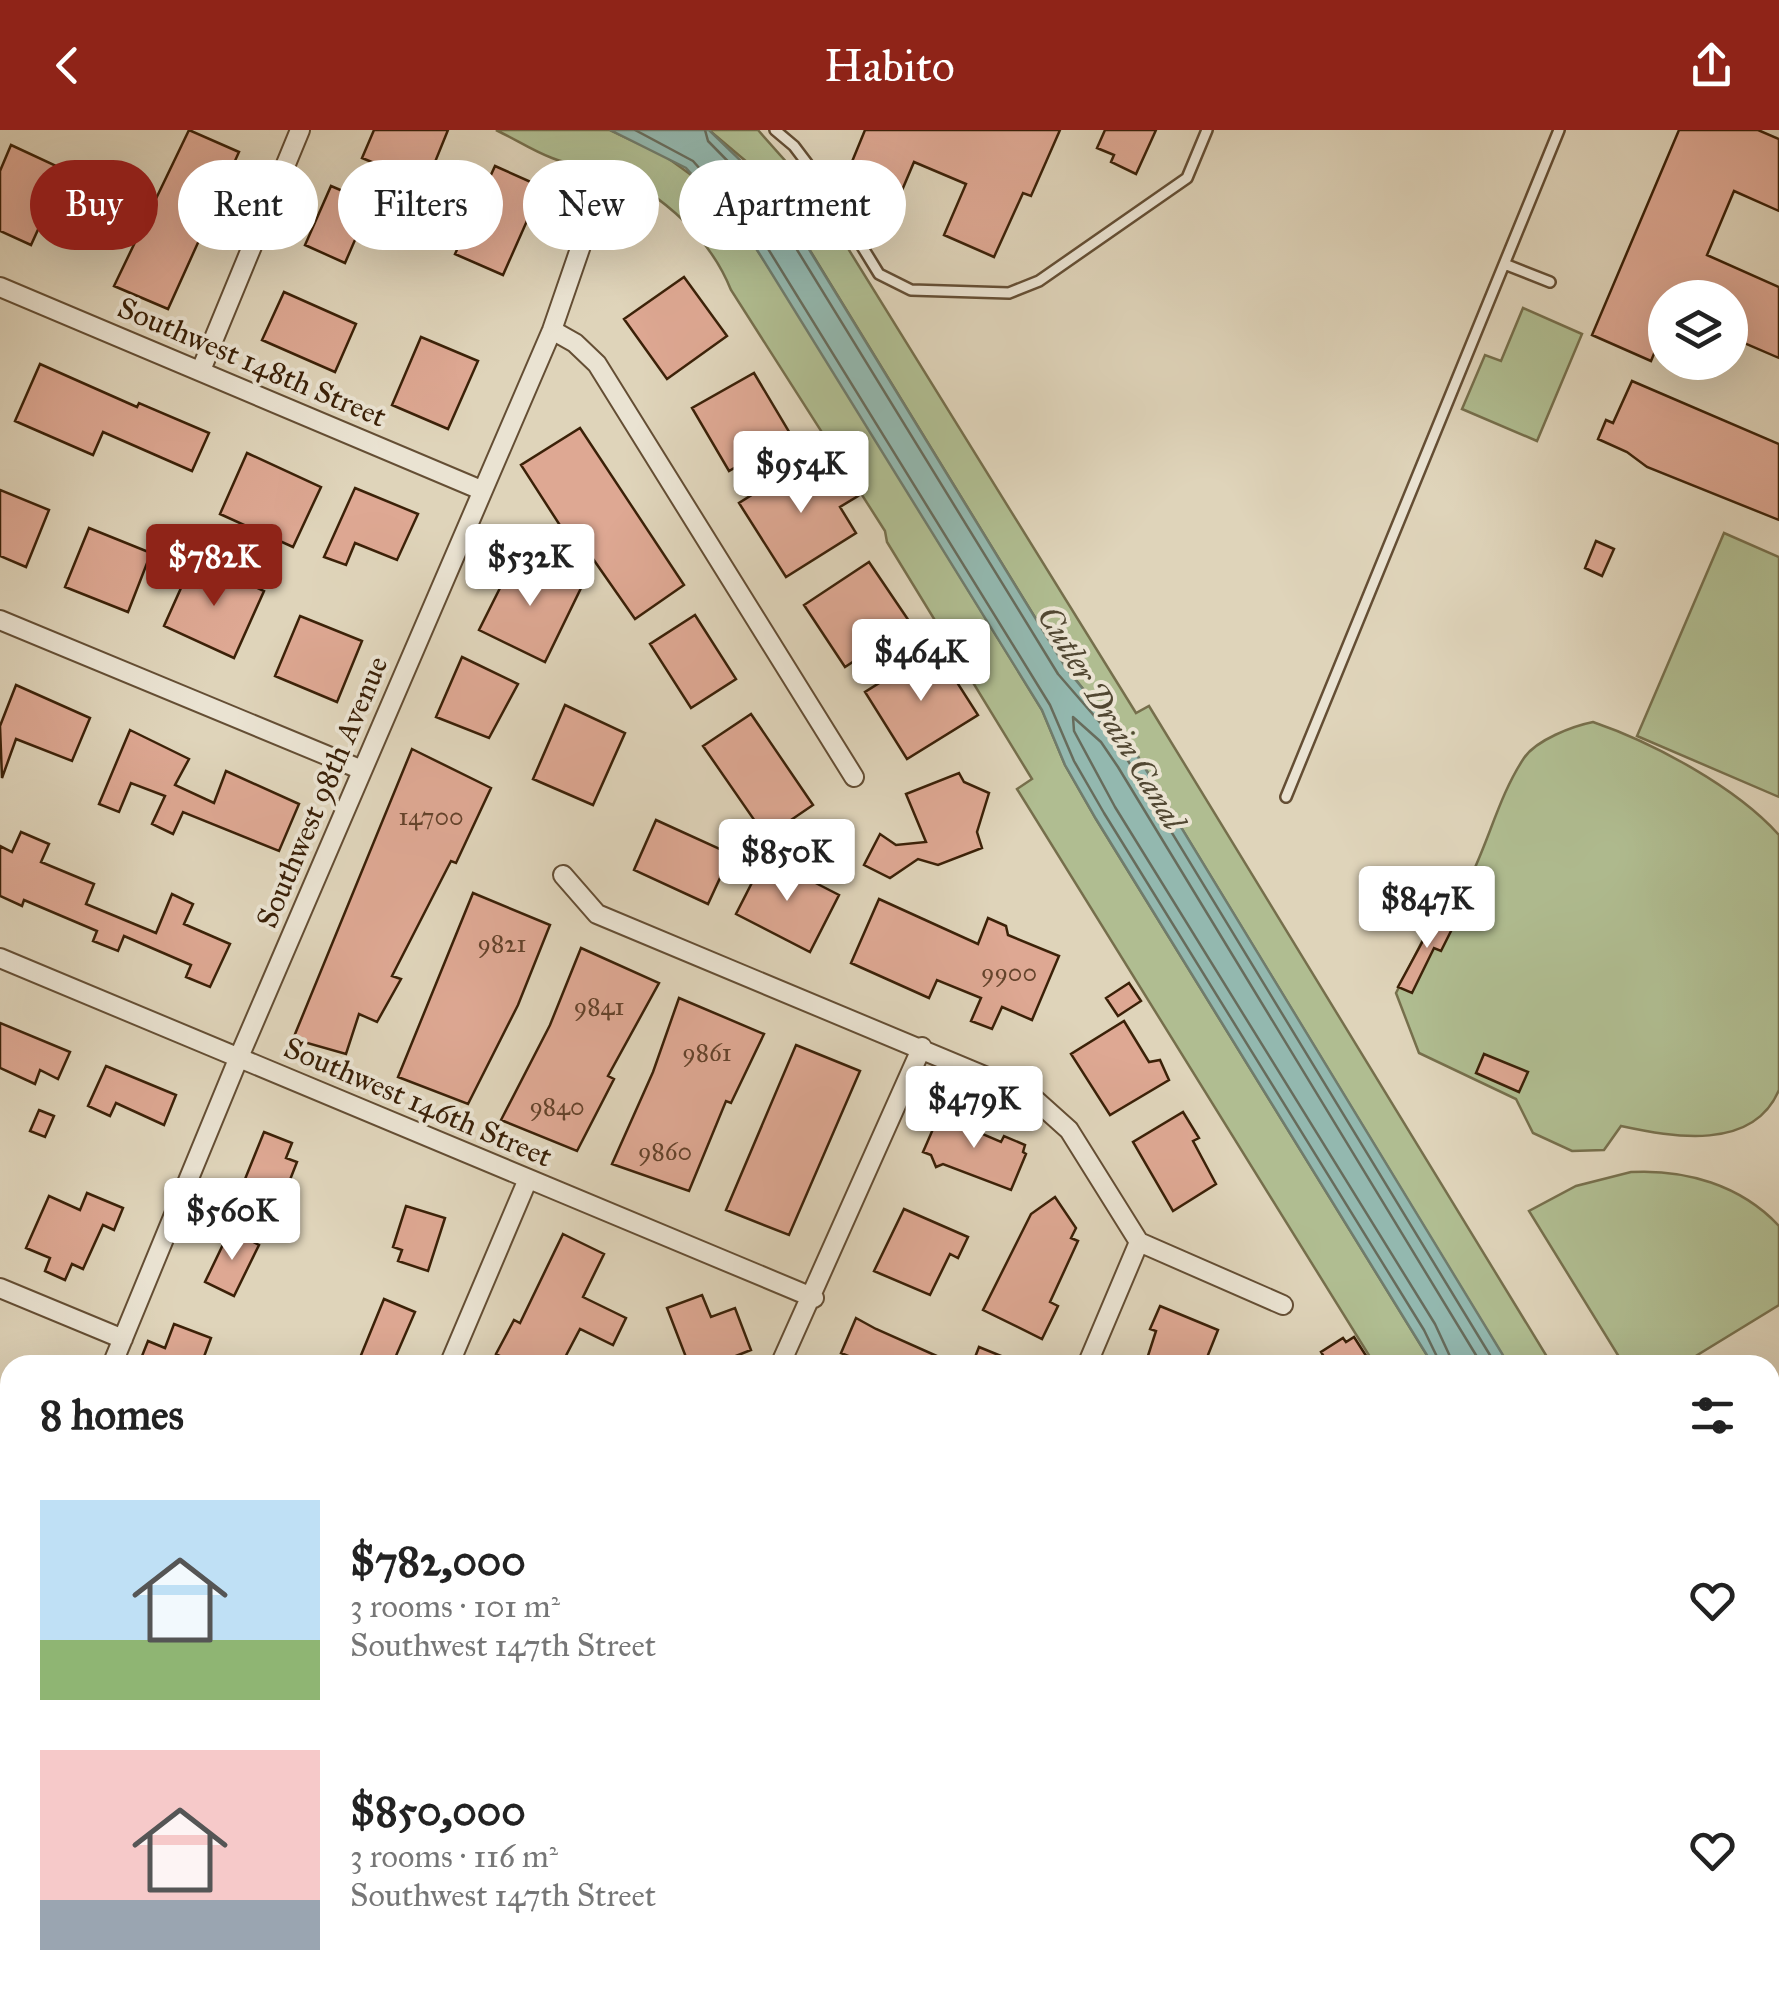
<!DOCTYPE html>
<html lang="en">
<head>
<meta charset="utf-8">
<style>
	body { margin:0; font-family:"IM FELL Great Primer",serif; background:#f6f6f6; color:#222; height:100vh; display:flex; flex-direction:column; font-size:38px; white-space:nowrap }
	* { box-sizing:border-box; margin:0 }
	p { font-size:32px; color:#767676 }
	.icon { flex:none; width:55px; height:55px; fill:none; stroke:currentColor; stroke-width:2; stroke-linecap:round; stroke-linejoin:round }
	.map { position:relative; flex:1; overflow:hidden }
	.side { position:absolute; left:0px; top:1225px; width:1780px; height:640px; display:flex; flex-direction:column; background:#fff; border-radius:30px 30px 0 0; box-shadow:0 10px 40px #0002 }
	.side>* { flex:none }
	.top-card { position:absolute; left:30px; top:30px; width:1000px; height:90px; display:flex; gap:20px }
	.tools { position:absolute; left:1648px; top:150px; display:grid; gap:20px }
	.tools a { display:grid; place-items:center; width:100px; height:100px; border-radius:50%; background:#fff; box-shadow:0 10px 40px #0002; font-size:50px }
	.price { position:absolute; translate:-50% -85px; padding:0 22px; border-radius:10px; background:#fff; color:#222; font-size:32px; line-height:65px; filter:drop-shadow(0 2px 5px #0008) }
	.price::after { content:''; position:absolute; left:50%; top:60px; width:30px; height:22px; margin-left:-15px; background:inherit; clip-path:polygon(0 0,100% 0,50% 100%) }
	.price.on { background:#8f2418; color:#fff }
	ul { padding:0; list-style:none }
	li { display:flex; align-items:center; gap:30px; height:250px; padding:0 40px }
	li span { display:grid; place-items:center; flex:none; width:280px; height:200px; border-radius:0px; color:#555 }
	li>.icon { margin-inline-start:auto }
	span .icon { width:120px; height:120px; fill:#fffc; stroke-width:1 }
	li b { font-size:42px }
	h2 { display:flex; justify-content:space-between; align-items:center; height:120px; padding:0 40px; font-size:42px }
	.pill { padding:0 35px; border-radius:45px; background:#fff; box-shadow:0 10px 40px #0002; font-size:35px; line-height:90px }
	.pill.on { background:#8f2418; color:#fff }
	header { display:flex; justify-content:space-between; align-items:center; height:130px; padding:0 40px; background:#8f2418; color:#fff; font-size:45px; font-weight:600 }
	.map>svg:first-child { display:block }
	.green { fill:#b0bd91; stroke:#766f4c; stroke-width:2.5 }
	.water { fill:#93b8af; stroke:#707c6c; stroke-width:2.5 }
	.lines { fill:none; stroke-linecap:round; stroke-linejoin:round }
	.shore { stroke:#676c5c; stroke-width:2.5 }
	.building { fill:#dea893; stroke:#3b2108; stroke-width:2.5 }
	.lane-casing { stroke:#644e34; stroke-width:14 }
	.street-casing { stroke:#644e34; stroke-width:22 }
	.path { stroke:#3b2108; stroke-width:4; stroke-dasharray:8 5; stroke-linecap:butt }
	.lane { stroke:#eae3d2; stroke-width:9 }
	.street { stroke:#eae3d2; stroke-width:18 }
	.labels { text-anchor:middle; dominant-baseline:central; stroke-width:8; stroke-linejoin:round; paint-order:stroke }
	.number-label { font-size:25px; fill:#64432b }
	.street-label { font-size:30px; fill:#3b2108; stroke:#eae3d2 }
	.water-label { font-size:32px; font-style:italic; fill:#514732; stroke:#eae3d2 }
</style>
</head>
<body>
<header><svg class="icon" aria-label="back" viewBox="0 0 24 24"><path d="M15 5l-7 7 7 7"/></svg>Habito<svg class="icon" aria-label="share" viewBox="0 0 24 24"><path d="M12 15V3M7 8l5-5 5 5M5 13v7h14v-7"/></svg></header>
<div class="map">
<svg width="1779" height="1865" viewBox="0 0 1779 1865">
	<rect width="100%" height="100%" fill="#dfd4ba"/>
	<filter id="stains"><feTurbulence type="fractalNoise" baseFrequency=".002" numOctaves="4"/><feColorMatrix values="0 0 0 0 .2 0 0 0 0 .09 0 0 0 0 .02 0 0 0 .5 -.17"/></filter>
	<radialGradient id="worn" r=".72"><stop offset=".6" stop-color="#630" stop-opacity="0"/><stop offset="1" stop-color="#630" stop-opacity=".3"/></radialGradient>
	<path class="green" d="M496,0h114l55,26 40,29 49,60 37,57 251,408 23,55 31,54 337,546h-58l-358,-576 15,-10 -145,-237 -2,-11 -154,-241c-20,-50 -68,-97 -119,-116 -19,-8 -41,-8 -60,-16 -19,-7 -37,-19 -56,-28z
		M709,0h49l55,62 323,521 13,-7 403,659h-43l-5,-7 -367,-603 -71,-87 -282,-460 -36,-45z
		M1523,178l59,26 -45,107 -75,-32 23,-54 16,6z
		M1724,403l55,24v240l-142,-61z
		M1593,592c61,21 143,65 186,113v255c-26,62 -107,47 -158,36l-17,24 -32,1 -39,-18 -17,-34 -97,-46 -23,-60 42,-83 10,4c37,-48 44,-108 76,-156 12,-18 49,-32 69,-36z
		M1631,1042c54,-3 110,13 148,54v79l-98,60h-57l-95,-154 47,-25z
		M1770,1786l9,15v64h-15l-5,-10h11z"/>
	<path class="water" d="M610,0h99l66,64 291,474 71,87 372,610h-76l-337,-546 -31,-54 -23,-55 -288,-465 -68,-77z
		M1770,1654l9,14v133l-9,-15z"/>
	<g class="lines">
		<path class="shore" d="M635,0l58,31 69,78 288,466 24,56 30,52 320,517 17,35
			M705,0l3,11 59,60 291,473 58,67 380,624
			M1454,1235l-19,-41 -320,-517 -41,-76 -1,-14 28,25 17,25 364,598"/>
	</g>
	<path class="building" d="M189,0l50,22 -71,157 -54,-23z
		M374,0h74l-15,37 -8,-3 -7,17 -56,-23z
		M865,0h195l-29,66 -8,-3 -29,64 -50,-22 22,-51 -52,-22 -25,59 -30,-14 5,-11 -22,-10z
		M1105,0h51l-20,44 -25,-12 3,-7 -17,-7z
		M1679,0h79l21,9v72l-45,-20 -27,64 72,32v71l-49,-21v-39h-65v29l-14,34 -59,-26z
		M11,15l54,25 -34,75 -31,-14v-60z
		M495,36l47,21 -39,88 -48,-21z
		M331,56l40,17 -26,60 -40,-18z
		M684,147l43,59 -60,43 -43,-60z
		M284,162l72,32 -21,48 -73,-32z
		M421,207l57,24 -30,68 -56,-24z
		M40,234l97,43 2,-4 70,30 -17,38 -89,-39 -10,23 -78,-34z
		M754,243l37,62 -62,36 -37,-63z
		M1632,251l147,63v76l-132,-53 -20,-15 -29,-13 8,-19 7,3z
		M580,298l104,157 -49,34 -65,-93 -7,4 -42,-65z
		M247,323l74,34 -28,60 -73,-33z
		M809,329l16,25 19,-11 14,23 -18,11 16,26 -70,44 -47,-74z
		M355,358l63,26 -21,46 -42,-17 -9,22 -22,-8z
		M0,360l49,20 -23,57 -26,-11z
		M89,398l62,25 -23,59 -63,-25z
		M1596,411l18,8 -12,27 -17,-8z
		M516,426l65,32 -36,74 -66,-32z
		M194,429l70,32 -30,67 -70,-32z
		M869,432l42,62 -66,43 -41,-62z
		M695,485l41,64 -45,29 -41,-64z
		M300,486l62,25 -25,61 -62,-26z
		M935,518l43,67 -71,44 -42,-67z
		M462,527l56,27 -29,54 -53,-21z
		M16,555l74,33 -18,43 -56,-22 -14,39 -2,-52z
		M565,575l60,28 -32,72 -60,-26z
		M751,584l62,91 -47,32 -63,-91z
		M130,600l59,29 -14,26 39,18 12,-32 73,33 -20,47 -96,-39 -10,22 -21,-10 13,-28 -34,-13 -12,29 -20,-8z
		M412,619l79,39 -35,75 -5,-2 -59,115 9,3 -24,43 -18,-8 -13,40 -53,-15z
		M959,643l5,9 25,11 -12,39 5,16 -44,17 -20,-6 -28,19 -26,-13 16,-31 16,11 30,-3 -20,-48z
		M656,690l75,34 -23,50 -74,-34z
		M21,702l28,12 -8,18 53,22 -8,20 70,29 16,-39 21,10 -9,20 46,20 -20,43 -24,-10 5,-12 -67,-29 -6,15 -25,-10 4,-10 -73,-31 -2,6 -22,-10v-50l12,6z
		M765,727l74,38 -29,57 -74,-38z
		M473,763l77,32 -32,80 -50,99 -70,-27z
		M879,769l99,45 10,-26 18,8 2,9 51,21 -27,64 -30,-13 -10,22 -21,-8 10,-23 -44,-18 -8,18 -78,-35z
		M1438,783l18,8 -15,30 -7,-3 -22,45 -14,-6z
		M581,818l78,35 -51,93 6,3 -37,72 -76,-31 49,-95z
		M1129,853l12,18 -23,15 -12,-18z
		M679,868l85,36 -33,69 -5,-2 -37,90 -77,-27 41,-92z
		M1124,891l25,41 11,-2 9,20 -59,35 -39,-61z
		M0,893l70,29 -12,27 -18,-9 -5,14 -35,-16z
		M796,915l64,26 -71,164 -63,-25z
		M1484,924l44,18 -9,20 -43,-19z
		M106,936l70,29 -12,30 -48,-22 -6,13 -22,-10z
		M943,976l22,9 -3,7 11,8 28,12 3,-6 21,9 -2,7 3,2 -15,36 -68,-26 -7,3 -5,-12 -8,-3z
		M39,980l15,6 -9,21 -15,-6z
		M1183,982l16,26 -6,3 23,43 -43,27 -40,-69z
		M264,1002l28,11 -6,15 11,4 -13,33 -12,-5 -5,15 -28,-11z
		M87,1063l36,15 -9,22 -11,-5 -20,44 -11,-5 -7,16 -20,-9 5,-13 -24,-10 23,-52 31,14z
		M1055,1067l21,31 -5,10 7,3 -28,61 8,4 -16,33 -59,-29 48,-96z
		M406,1076l39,12 -17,53 -30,-10 4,-11 -9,-3z
		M904,1079l64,28 -10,21 -8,-4 -20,41 -56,-24z
		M230,1100l29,15 -25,51 -29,-14z
		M563,1104l41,20 -21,43 43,21 -13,27 -33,-16 -19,36h-43l-22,-11 18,-34 6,3z
		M702,1165l9,22 24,-9 16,42 -38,15h-24l-22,-57z
		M384,1169l31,13 -23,53h-35z
		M1160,1176l58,24 -14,35h-59l11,-34 -6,-2z
		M856,1188l20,11 81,36h-107l3,-7 -12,-5z
		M174,1194l37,14 -9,24 5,3 -67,-4 8,-20 17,7z
		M1354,1207l18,28h-43l-8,-13 22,-14 3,4z
		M979,1217l44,18h-51z"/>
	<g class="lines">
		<g class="lane-casing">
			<path id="lane" d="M775,0l19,16 34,45 51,83 32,16 98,3 30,-12 148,-103 20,-48
				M1507,135l43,17
				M1286,667l273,-667"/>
		</g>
		<g class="street-casing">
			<path id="street" d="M0,157l481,203
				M552,200l23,13 22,21 257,413
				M201,240l99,-240
				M0,490l362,150
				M563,745l34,39 433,181 39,35 70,112 144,63
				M0,828l814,340
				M0,1158l123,51
				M112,1235l127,-308 313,-727 31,-90
				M449,1235l79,-186
				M780,1235l142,-318
				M1087,1235l52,-123
				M0,1499l10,-24
				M1479,1855l25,10
				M217,1865l4,-10
				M515,1865l5,-10"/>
		</g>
		<path class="path" d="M0,1441l10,4"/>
		<use href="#lane" class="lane"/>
		<use href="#street" class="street"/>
	</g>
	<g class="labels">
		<g class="number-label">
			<text x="431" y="686">14700</text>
			<text x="502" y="813">9821</text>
			<text x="1009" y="842">9900</text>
			<text x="599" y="876">9841</text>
			<text x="707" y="922">9861</text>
			<text x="557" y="976">9840</text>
			<text x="665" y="1021">9860</text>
		</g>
		<g class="street-label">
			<text transform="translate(252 232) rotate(23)">Southwest 148th Street</text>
			<text transform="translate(322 662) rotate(-67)">Southwest 98th Avenue</text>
			<text transform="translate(418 972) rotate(23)">Southwest 146th Street</text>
		</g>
		<g class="water-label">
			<text transform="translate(1111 588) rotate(59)">Cutler Drain Canal</text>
		</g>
	</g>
	<rect width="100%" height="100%" filter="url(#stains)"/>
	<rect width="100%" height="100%" fill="url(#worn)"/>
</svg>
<div class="tools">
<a><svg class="icon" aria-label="layers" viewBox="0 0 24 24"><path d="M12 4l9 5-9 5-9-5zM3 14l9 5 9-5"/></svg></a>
</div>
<b class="price" style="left:801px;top:386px">$954K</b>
<b class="price on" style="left:214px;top:479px">$782K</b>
<b class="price" style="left:530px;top:479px">$532K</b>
<b class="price" style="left:921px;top:574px">$464K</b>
<b class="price" style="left:787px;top:774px">$850K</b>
<b class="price" style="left:1427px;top:821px">$847K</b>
<b class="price" style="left:974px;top:1021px">$479K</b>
<b class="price" style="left:232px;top:1133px">$560K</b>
<div class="top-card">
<a class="pill on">Buy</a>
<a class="pill">Rent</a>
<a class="pill">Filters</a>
<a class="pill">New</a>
<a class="pill">Apartment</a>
</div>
<section class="side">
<h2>8 homes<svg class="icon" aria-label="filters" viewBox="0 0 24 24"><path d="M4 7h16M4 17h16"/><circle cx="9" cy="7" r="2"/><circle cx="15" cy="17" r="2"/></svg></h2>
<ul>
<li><span style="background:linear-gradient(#bfe0f5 70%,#8fb573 0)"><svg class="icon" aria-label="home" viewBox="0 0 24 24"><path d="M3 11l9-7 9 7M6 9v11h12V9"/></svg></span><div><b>$782,000</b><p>3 rooms · 101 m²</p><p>Southwest 147th Street</p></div><svg class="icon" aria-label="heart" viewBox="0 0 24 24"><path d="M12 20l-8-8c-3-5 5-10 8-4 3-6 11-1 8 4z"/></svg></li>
<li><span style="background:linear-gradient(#f6c9c9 75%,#9aa5b1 0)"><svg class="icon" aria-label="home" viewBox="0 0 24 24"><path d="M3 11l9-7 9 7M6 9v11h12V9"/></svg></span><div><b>$850,000</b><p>3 rooms · 116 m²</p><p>Southwest 147th Street</p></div><svg class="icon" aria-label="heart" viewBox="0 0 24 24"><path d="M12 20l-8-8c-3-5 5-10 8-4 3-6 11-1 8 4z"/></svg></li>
</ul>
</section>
</div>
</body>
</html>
